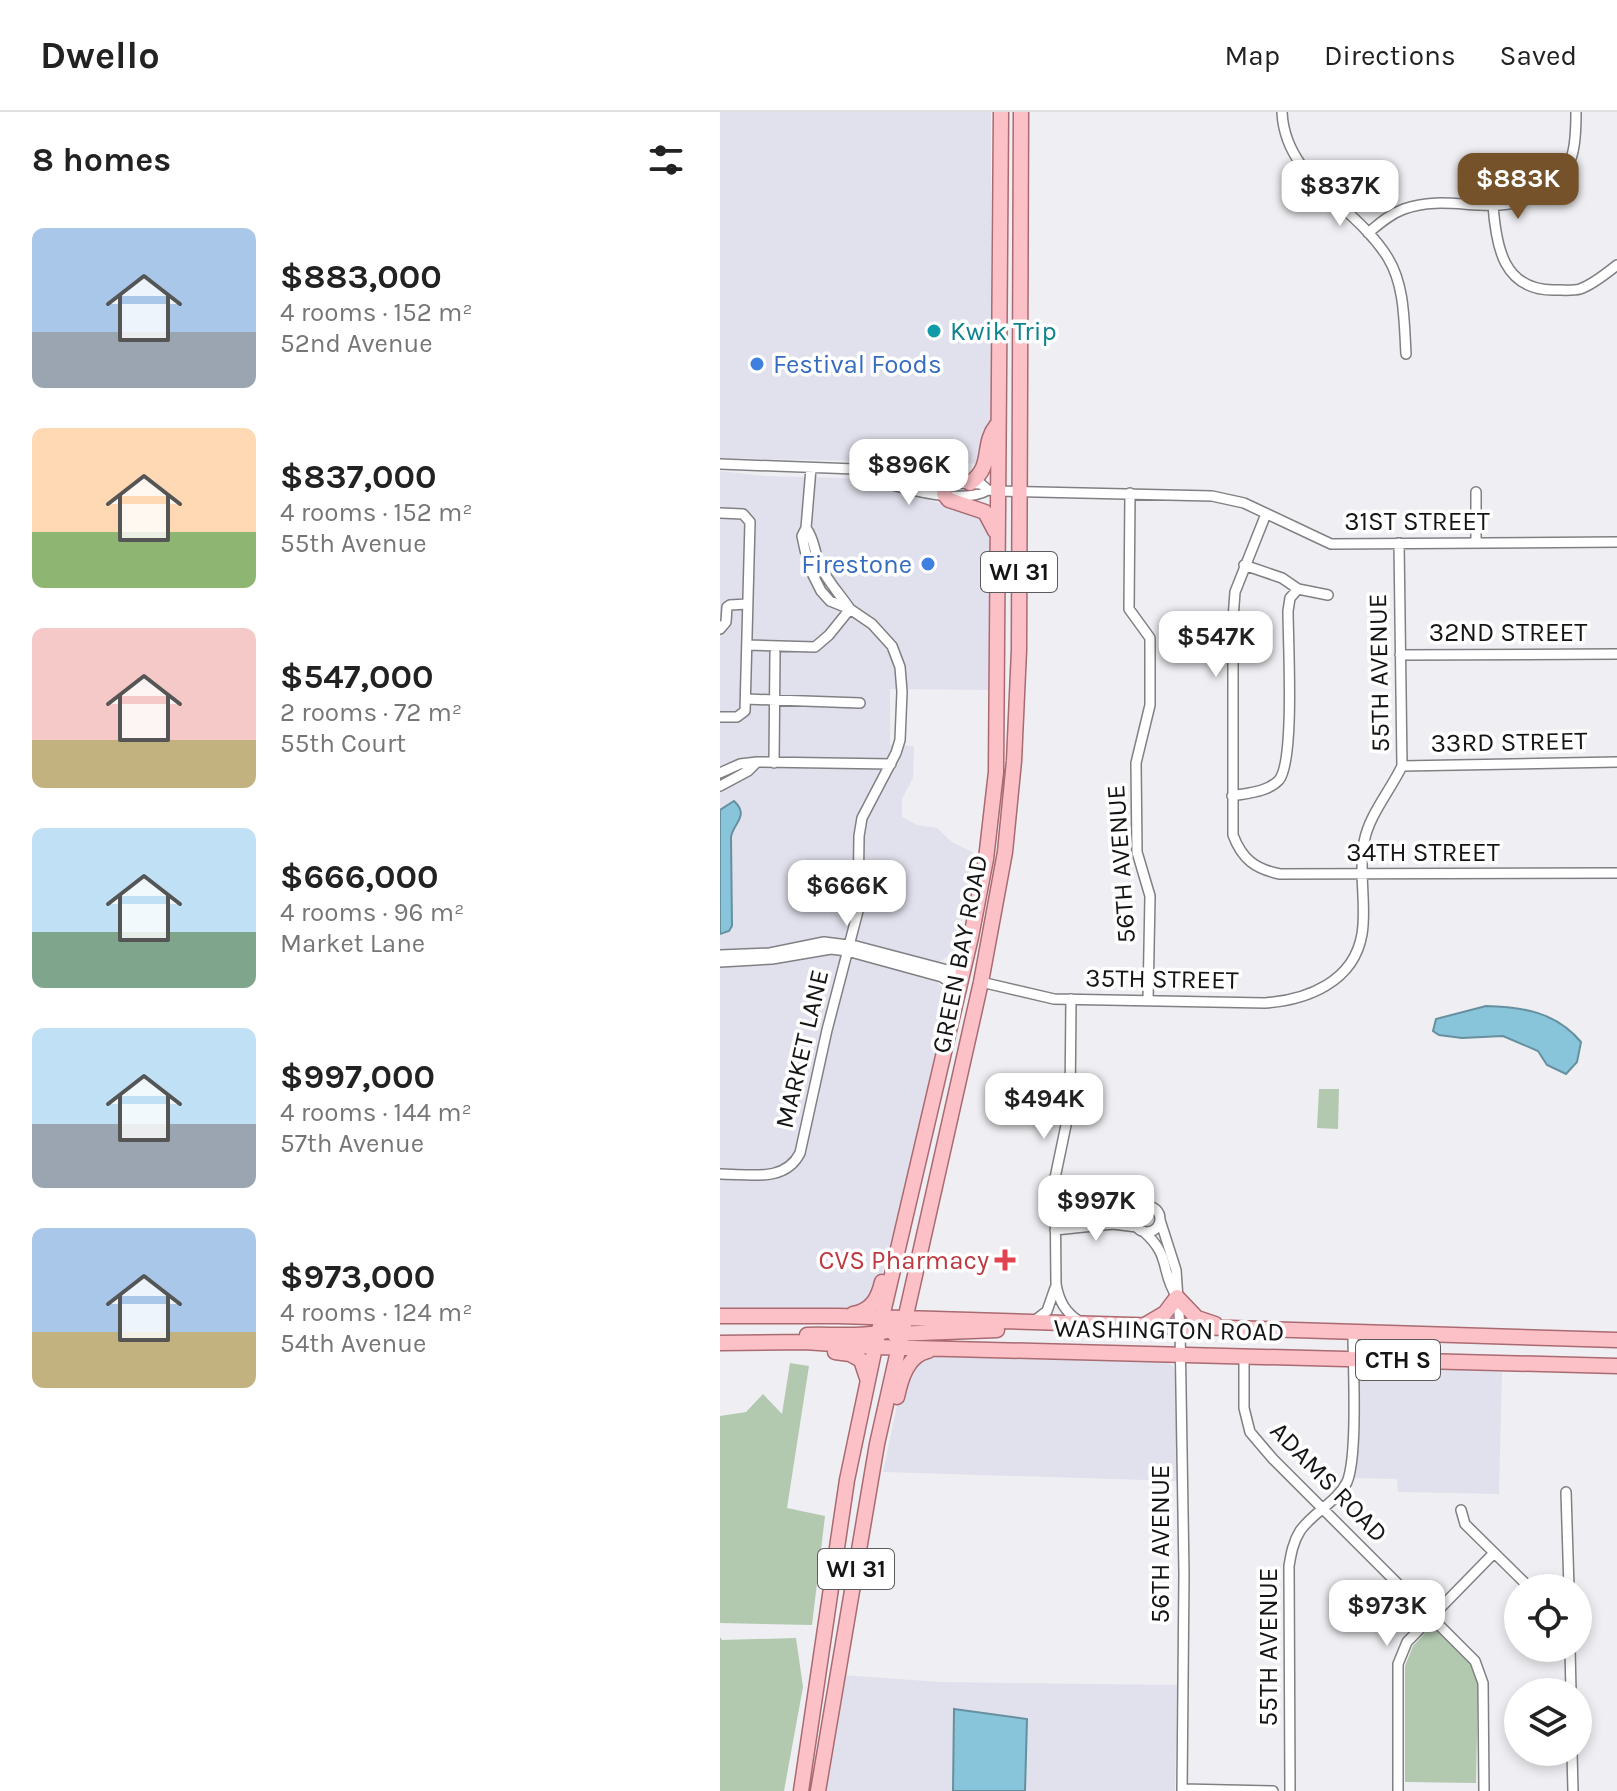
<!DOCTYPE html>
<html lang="en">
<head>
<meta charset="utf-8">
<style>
	body { margin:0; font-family:Karla,sans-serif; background:#f2f2f2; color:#222; height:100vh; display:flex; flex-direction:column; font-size:30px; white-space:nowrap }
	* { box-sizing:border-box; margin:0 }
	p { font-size:26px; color:#767676 }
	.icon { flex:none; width:44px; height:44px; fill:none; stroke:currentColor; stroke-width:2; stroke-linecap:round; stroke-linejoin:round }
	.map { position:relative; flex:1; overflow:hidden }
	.panel { display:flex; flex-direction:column; background:#fff; width:720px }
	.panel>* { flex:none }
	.buttons { position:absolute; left:784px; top:1462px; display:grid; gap:16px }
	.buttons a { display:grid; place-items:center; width:88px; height:88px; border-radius:50%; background:#fff; box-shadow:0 4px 12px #0003; font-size:40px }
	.price { position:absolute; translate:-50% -68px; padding:0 18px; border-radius:16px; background:#fff; color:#222; font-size:26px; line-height:52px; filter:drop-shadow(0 2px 4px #0008) }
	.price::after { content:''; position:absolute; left:50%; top:48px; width:24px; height:18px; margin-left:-12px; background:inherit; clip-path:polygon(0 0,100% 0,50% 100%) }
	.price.selected { background:#75522a; color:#fff }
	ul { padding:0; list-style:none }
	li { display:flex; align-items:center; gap:24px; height:200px; padding:0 32px }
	li span { display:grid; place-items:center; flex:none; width:224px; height:160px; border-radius:12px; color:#555 }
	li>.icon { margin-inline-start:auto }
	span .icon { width:96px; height:96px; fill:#fffc; stroke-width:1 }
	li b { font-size:34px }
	h2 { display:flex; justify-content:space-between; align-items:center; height:96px; padding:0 32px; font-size:34px }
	header { display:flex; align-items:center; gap:48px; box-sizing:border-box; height:112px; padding:0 40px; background:#fff; border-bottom:2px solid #e0e0e0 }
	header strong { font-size:38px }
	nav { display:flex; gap:44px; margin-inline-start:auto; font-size:28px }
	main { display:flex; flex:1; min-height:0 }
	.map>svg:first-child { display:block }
	.built { fill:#e1e1ed }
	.green { fill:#b2c9af }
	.water { fill:#88c5da; stroke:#66909f; stroke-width:2 }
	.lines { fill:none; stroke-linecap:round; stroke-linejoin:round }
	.street-casing { stroke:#808084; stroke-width:12 }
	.primary-casing { stroke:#aa6a71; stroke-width:17 }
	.street { stroke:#fff; stroke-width:9 }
	.primary { stroke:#fcc1c7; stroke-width:14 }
	.culture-dot { fill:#0f9aa8; stroke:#fff; stroke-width:3 }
	.shop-dot { fill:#3f7fe0; stroke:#fff; stroke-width:3 }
	.health-dot { fill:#e0444e; stroke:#fff; stroke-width:3 }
	.labels { text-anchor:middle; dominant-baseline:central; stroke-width:7; stroke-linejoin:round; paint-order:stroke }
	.shield { fill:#fff; stroke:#5b5b5c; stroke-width:2 }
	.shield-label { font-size:24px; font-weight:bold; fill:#151516 }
	.culture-label { font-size:26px; fill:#0d838f; stroke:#fff; text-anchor:start }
	.shop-label { font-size:26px; fill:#366cbe; stroke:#fff; text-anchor:start }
	.street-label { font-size:26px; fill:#151516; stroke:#fff }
	.health-label { font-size:26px; fill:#be3a42; stroke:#fff; text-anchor:end }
</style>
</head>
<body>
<header>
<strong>Dwello</strong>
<nav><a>Map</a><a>Directions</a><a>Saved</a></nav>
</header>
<main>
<section class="panel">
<h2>8 homes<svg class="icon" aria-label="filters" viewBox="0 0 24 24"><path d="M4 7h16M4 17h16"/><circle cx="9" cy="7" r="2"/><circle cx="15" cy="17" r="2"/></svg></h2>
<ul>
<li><span style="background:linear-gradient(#a9c7e8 65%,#9aa5b1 0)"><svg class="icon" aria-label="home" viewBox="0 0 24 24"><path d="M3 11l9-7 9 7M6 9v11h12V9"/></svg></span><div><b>$883,000</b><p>4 rooms · 152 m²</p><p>52nd Avenue</p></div></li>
<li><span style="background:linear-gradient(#ffd9b3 65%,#8fb573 0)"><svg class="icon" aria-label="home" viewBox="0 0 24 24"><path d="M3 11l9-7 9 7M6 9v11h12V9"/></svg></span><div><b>$837,000</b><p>4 rooms · 152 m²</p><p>55th Avenue</p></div></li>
<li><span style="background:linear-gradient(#f6c9c9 70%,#c2b280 0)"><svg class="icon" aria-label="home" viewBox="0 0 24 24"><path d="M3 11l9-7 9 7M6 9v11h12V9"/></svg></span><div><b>$547,000</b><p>2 rooms · 72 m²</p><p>55th Court</p></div></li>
<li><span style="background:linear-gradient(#bfe0f5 65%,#7fa58c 0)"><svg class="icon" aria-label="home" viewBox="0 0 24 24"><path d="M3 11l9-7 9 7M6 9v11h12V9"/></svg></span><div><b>$666,000</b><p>4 rooms · 96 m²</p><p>Market Lane</p></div></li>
<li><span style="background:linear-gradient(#bfe0f5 60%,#9aa5b1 0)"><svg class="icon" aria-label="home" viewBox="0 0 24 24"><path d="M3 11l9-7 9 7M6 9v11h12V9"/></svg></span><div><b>$997,000</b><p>4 rooms · 144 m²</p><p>57th Avenue</p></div></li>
<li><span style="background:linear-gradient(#a9c7e8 65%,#c2b280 0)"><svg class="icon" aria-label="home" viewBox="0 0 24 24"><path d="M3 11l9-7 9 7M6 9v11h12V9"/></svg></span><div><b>$973,000</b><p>4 rooms · 124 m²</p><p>54th Avenue</p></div></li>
</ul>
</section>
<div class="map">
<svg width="897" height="1679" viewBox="0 0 897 1679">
	<rect width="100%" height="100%" fill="#efeff3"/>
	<path class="built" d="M0,0h271v352l-271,-6z
		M0,359l46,5 78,2 22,3 29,11 89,22 8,25 -3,151 -99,-1v56l24,1 -1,32 -11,21v18l15,8 20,3 15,14 24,12 -21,98 -16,10 -3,19 9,9 1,25 -45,187 -20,76 -19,32 -142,1z
		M221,1241l16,3 209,5 8,6 1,5 2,109 -294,-9 17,-81 14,-29z
		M652,1254l130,6 -3,122 -101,-2 -1,-13 -43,-1 3,-20v-84l3,-6z
		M123,1563l98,7 236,3 -2,106h-351z"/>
	<path class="green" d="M599,977h20l-1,40 -21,-1z
		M70,1251l19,3 -22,142 38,8 -13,109 -92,-2v-207l26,-4 17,-18 19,20z
		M712,1514l39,38 7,20 -2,99 -71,-1v-116l8,-20z
		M0,1525l2,3 74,-2 7,49 -19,104h-64z"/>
	<path class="water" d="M14,689c16,15 -1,22 -3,36l1,89 -3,5 -9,3v-124z
		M766,894c37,1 70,6 95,36l-4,20 -11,12 -19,-9 -9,-14 -35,-15 -41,2 -23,-3 -6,-4 3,-12z
		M234,1597l73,10 -2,72h-72z"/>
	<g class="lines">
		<g class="street-casing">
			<path id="street" d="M562,0c3,68 74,93 106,146 17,28 16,64 18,96
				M773,93c3,41 10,86 62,85 7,0 18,1 25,-1 12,-4 27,-16 37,-24
				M648,121c11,-9 22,-19 36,-24 49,-18 96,14 144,-21 27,-19 28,-44 28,-76
				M0,352l135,5 23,3 9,-1 43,11 51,2 7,6 11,1 213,5 32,7 87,41 286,-2
				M158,360l4,10c27,8 81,23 106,8
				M756,380v51
				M410,381l-1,116 21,29v67l-14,58 1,89 13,44 -2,104
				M0,401l23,1 7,8 -5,189 -8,6h-17
				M546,402l-31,78 -2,27v216c9,24 22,34 47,39l337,-1
				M86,416c9,11 8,25 14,37 7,16 20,29 30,44
				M524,453l38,13 16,11 30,6
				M0,517l6,-7 1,-15 3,-2 17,-1
				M28,533l67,2 14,-12 21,-26
				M680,543l217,-1
				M26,587l114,4
				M54,651l1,-110
				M682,654l215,-4
				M0,661l20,-9 17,-2 134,2
				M0,674l28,-15 9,-9
				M512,684c16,-3 36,-4 47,-16 16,-19 9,-139 9,-169l2,-13 8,-9
				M0,843l50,-2 54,-11 32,4 99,26 8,5
				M0,850l52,-3 59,-10 16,2 95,26 9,6 2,19
				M261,870l73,17 211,4c42,-3 89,-21 97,-69 5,-30 -4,-62 2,-92 5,-27 26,-51 38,-76l-3,-223
				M351,887l-1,107 -15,72 1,106c3,17 9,28 23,37
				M0,1062c29,0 65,9 80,-21l27,-123 31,-119 1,-75 3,-18 34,-65 4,-13 2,-48 -2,-25 -8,-21 -20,-22 -22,-15 -20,-8 -9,-10 -11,-22 -5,-19 -3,-14 4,-8 5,-60
				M414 1107a13 13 0 1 1 26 0a13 13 0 1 1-26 0Z
				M440,1108l16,50 4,58 4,246 -2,217
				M335,1118l58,-6 24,3
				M423,1119c29,25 17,41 34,66
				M314,1209l13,-10 8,-23
				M524,1244v52l6,24 23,27 202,202 8,22 1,108
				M846,1380l3,96
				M741,1398l4,14 65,64
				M850,1536l1,44
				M852,1640l1,39
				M462,1677l91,2
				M570,1679l-1,-225c2,-12 4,-24 11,-35 12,-18 37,-29 47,-49 11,-26 6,-117 6,-149
				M678,1679v-127l9,-22 87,-89"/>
		</g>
		<g class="primary-casing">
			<path id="primary" d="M250,371c24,-17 11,-38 26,-57
				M224,382l5,6 36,12 10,19
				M133,1202c18,-3 25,-15 29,-32
				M0,1204h118l779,24
				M423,1214l22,-13 12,-16 20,21 18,6
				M174,1222l103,-4
				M87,1223c27,-2 81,7 98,-16
				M0,1231l85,-1 70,5 742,19
				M115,1240l15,2 11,6 6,18
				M177,1285c4,-19 11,-42 31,-46
				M81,1679l46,-311 28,-133 96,-410 15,-78 10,-87 5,-660
				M98,1679l59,-347 104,-462 24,-130 9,-91 5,-111 2,-538"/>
		</g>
		<use href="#street" class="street"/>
		<use href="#primary" class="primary"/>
	</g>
	<circle class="culture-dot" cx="214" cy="219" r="8"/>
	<g class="shop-dot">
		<circle cx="37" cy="252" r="8"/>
		<circle cx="208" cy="452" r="8"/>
	</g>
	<path class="health-dot" d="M281 1136h8v8h8v8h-8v8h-8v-8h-8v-8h8z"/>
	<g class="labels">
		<g class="shield">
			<rect x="261" y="440" width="76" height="40" rx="6"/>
			<rect x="636" y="1228" width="84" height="40" rx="6"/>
			<rect x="98" y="1437" width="76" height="40" rx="6"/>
		</g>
		<g class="shield-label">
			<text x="299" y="460">WI 31</text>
			<text x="678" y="1248">CTH S</text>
			<text x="136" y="1457">WI 31</text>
		</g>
		<g class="culture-label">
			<text x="230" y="219">Kwik Trip</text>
		</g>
		<g class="shop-label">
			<text x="53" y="252">Festival Foods</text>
			<text x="192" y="452" text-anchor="end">Firestone</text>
		</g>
		<g class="street-label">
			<text x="697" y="409">31ST STREET</text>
			<text x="788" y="520">32ND STREET</text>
			<text transform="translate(659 561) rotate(-91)">55TH AVENUE</text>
			<text transform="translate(789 630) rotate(-1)">33RD STREET</text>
			<text x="703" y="740">34TH STREET</text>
			<text transform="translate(401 752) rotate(-94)">56TH AVENUE</text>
			<text transform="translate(240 842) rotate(-79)">GREEN BAY ROAD</text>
			<text transform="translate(442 867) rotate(1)">35TH STREET</text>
			<text transform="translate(82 937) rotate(-77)">MARKET LANE</text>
			<text transform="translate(449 1218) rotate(1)">WASHINGTON ROAD</text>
			<text transform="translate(609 1370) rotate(46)">ADAMS ROAD</text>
			<text transform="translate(440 1432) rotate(-90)">56TH AVENUE</text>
			<text transform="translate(548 1535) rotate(-90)">55TH AVENUE</text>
		</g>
		<g class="health-label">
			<text x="269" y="1148">CVS Pharmacy</text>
		</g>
	</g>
</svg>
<div class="buttons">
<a><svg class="icon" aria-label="locate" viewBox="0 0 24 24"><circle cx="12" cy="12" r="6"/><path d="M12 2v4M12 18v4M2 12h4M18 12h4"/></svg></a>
<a><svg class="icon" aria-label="layers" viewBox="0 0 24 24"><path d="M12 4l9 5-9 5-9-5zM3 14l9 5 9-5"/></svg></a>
</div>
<b class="price selected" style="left:798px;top:109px">$883K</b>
<b class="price" style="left:620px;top:116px">$837K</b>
<b class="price" style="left:189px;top:395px">$896K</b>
<b class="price" style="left:496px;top:567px">$547K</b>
<b class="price" style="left:127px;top:816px">$666K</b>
<b class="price" style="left:324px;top:1029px">$494K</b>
<b class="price" style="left:376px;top:1131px">$997K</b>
<b class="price" style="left:667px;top:1536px">$973K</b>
</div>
</main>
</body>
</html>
